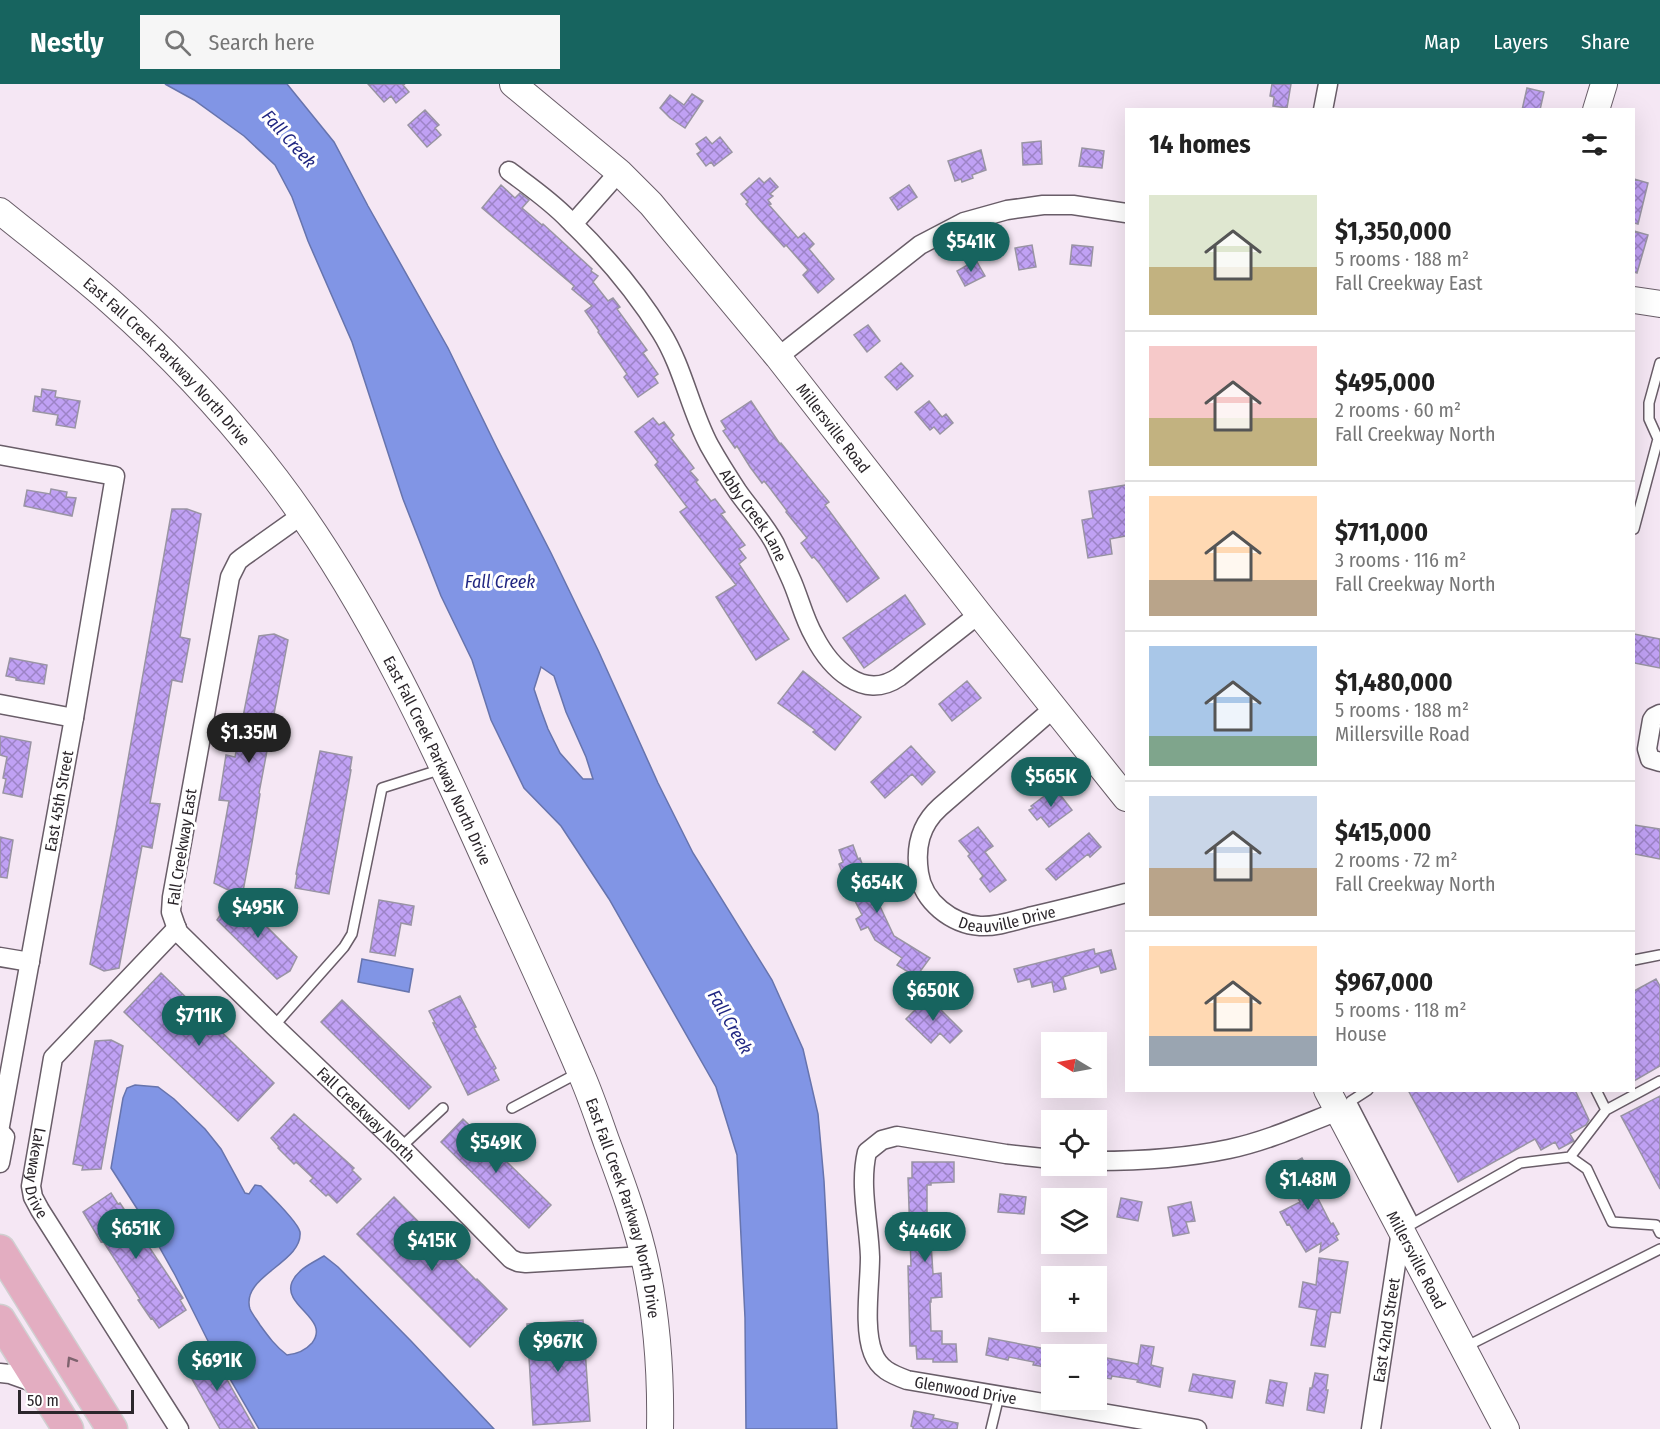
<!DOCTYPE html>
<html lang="en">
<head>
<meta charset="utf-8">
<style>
	body { margin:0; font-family:"Fira Sans Condensed",sans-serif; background:#f6f6f6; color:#222; height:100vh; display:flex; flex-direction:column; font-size:22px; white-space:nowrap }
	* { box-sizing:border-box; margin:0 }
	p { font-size:20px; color:#767676 }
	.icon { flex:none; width:33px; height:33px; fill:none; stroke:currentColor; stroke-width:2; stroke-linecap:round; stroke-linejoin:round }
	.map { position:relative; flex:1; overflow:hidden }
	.side { position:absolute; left:1125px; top:24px; width:510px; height:984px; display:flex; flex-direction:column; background:#fff; border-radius:0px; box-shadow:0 6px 24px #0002 }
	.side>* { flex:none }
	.needle { width:39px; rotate:280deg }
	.fabs { position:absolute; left:1041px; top:948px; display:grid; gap:12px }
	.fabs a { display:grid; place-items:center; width:66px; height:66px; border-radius:0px; background:#fff; box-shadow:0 6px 24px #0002; font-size:30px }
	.scale { position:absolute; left:18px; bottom:15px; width:116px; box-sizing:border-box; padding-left:6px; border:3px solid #2b262b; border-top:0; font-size:16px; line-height:21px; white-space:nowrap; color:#2b262b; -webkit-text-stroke:4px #fff; paint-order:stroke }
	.price { position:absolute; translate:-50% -51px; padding:0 14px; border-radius:21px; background:#17645f; color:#fff; font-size:20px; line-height:39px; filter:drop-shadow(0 2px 3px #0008) }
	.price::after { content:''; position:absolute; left:50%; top:36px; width:18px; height:14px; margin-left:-9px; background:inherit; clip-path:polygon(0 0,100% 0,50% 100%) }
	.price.current { background:#222; color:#fff }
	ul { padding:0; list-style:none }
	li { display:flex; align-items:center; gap:18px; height:150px; padding:0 24px }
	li+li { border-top:2px solid #e0e0e0 }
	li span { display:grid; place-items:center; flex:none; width:168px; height:120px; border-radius:0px; color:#555 }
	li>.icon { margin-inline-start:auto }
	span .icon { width:72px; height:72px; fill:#fffc; stroke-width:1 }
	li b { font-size:26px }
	h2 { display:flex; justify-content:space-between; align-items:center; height:72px; padding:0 24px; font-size:26px }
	header { display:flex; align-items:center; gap:36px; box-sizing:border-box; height:84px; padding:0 30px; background:#17645f; color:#fff }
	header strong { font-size:28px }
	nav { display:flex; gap:33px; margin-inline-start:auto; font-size:21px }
	.search { width:420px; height:54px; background:#f6f6f6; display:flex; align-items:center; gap:15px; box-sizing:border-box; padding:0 21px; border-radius:0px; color:#767676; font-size:22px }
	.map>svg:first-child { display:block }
	.water { fill:#8195e5; stroke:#6774ad; stroke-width:1.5; fill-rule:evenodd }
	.building { fill:url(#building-cross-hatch); stroke:#9994a3; stroke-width:1.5 }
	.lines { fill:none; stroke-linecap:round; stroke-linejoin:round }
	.lane-casing { stroke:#695d68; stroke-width:12 }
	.street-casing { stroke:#695d68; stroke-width:21 }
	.secondary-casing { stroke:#695d68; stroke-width:28 }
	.primary-casing { stroke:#d0cfd0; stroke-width:33 }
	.lane { stroke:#fff; stroke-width:9 }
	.street { stroke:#fff; stroke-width:18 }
	.secondary { stroke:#fff; stroke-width:26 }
	.primary { stroke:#e3adc1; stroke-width:30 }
	.oneway { stroke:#7e636e }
	.labels { text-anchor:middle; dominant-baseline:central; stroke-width:6; stroke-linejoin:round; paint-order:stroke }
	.street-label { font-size:16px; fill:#2b262b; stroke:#fff }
	.water-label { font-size:18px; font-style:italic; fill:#212782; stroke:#fff }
</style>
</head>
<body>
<header>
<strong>Nestly</strong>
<div class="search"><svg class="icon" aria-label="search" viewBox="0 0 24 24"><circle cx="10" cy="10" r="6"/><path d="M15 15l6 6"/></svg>Search here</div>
<nav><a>Map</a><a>Layers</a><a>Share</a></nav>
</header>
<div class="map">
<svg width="1660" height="1345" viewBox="0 0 1660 1345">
	<defs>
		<pattern id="building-cross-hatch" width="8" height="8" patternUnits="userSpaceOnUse" patternTransform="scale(1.5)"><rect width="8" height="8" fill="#c0a1f4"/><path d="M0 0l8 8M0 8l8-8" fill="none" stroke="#9c83c6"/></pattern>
	</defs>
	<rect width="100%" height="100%" fill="#f5e7f4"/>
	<path class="water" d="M165,0h122l47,58 34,64 80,142 49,100 54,105 47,97 60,133 35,70 79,127 31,69 15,65 6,67 13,248h-91l-1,-111 -8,-163 -21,-68 -107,-188 -48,-73 -37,-38 -33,-68 -19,-60 -31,-64 -38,-97 -51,-157 -44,-101 -16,-44 -17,-32 -31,-29 -50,-36zM541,583l13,9 12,36 20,45 7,22h-10l-23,-26 -12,-24 -7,-19 -7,-21z
		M362,875l51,10 -4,23 -51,-10z
		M135,1001l23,2 16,12 31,30 16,20 24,44 4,1 6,-9 6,1c9,9 37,36 39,46 3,31 -60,44 -50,77 2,5 7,11 10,16 8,11 16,22 27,30 10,-1 18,-4 25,-12 19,-24 -30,-37 -20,-61 6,-13 20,-19 32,-26l14,11 73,74 83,88h-235l-51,-88 -33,-66 -32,-57 -32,-50 12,-70 4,-10z"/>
	<path class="building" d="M368,0h37l-2,1 6,7 -13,11 -5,-7 -7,6z
		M1272,0h19l-4,24 -14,-2 1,-9 -4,-1z
		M1527,4l17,4 -4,18h-18z
		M692,10l11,7 -18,27 -15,-10 -10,-10 10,-13 14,10z
		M425,26l14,15 -4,3 6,7 -14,12 -19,-22z
		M706,53l6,7 8,-7 12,15 -18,14 -3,-4 -5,4 -9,-12 4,-3 -5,-7z
		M1041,57l1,23 -19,1 -1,-22z
		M1082,64l22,3 -2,17 -23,-2z
		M981,66l5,20 -14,5 1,3 -11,4 -1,-3 -6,2 -7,-20z
		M759,94l5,5 6,-5 8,9 -8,7 3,2 -5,4 3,4 -2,1 29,33 6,-5 10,11 -5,5 25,30 -16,14 -15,-18 5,-5 -22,-25 -2,2 -27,-30 -11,-13 2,-2 -7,-8z
		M1634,95l14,4 -10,41 -4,-1z
		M501,101l14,13 5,-5 9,7 -7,8 20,17 1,-1 49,45 -1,2 7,5 -5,6 15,19 5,-3 7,9 -3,2 30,41 -4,3 15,21 -4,3 4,6 -20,14 -14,-20 3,-3 -29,-42 1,-1 -14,-20 7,-5 -20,-17 2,-3 -92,-78z
		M909,101l8,12 -19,13 -8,-12z
		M1634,147l14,4 -11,38 -3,-1z
		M1032,161l4,22 -17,3 -4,-22z
		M1072,161l21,2 -2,19 -21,-2z
		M976,176l9,16 -20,10 -8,-15z
		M868,241l12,16 -13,11 -13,-17z
		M901,279l12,13 -16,14 -12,-13z
		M42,305l14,2 -1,6 25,4 -5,27 -19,-3 2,-10 -25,-4 2,-15 6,1z
		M751,317l29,43 1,-1 48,59 -4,3 54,73 -32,24 -27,-38 -6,-7 -2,1 -11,-15 6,-5 -21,-26 1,-1 -18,-24 -5,-6 -2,2 -12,-16 -13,-21 -2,2 -12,-17 3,-2 -5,-8z
		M929,317l13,16 4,-3 7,9 -13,11 -6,-7 -4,3 -15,-18z
		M653,334l6,7 5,-3 10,13 -3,3 23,30 -4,3 8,9 -2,2 15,19 4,-2 10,13 -4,2 24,31 -6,4 7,9 -7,6 50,75 -33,21 -40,-63 20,-12 -56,-73 7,-5 -32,-42 3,-3 -23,-30z
		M1126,401v51l-16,3 2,15 -24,4 -6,-38 11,-2 -4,-27z
		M51,405l16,3 -1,5 10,1 -4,18 -48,-10 3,-16 23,4z
		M172,425h15l14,5 -21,123 10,2 -8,43 -10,-2 -22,123 10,1 -8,44 -10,-2 -23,122 -15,3 -14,-7 26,-136z
		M905,511l20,29 -61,44 -21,-30z
		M274,550l14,6 -29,153 1,1 -8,49 -10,54 -28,-14 15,-82 -10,-1 7,-45 9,2 24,-121z
		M1634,550l26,5v29l-26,-5z
		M10,574l37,7 -3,19 -28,-4v-2l-10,-2z
		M803,587l58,46 -26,33 -22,-18 2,-2 -37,-27z
		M967,597l14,17 -29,23 -13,-17z
		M0,652l31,6 -9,55 -19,-4 3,-14 -3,-1 4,-21 -7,-2z
		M911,662l24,26 -13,13 -10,-11 -27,24 -14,-16z
		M320,667l32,6 -2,13h1l-22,124 -34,-6 2,-13 -1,-1z
		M1055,704l17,22 -23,17 -8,-10 -4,3 -8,-10 4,-2 -2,-2z
		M1634,741l26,4v30l-26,-5z
		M978,743l15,19 -8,6 21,28 -16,12 -10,-13 3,-3 -15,-20 2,-2 -11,-13z
		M1089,749l12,14 -11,10 -2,-3 -32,26 -10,-11z
		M0,753l13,3 -6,38 -7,-1z
		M853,761l5,14 2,-1 9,25 25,53 36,22 -14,19 -19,-12 5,-7 -27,-18 -7,-13 -7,3 -5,-11 6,-4 -16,-32 -7,-19 4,-2 -4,-12z
		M239,815l58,58 -7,14 -13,8 -60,-59 8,-12z
		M379,816l35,6 -3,19 -10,-2 -6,33 -25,-4z
		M1094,865l1,5 16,-4 5,19 -15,4 -2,-7 -36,11 3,12 -12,3 -2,-10 -20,5 -2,-8 -12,3 -4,-13z
		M161,889l113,110 -36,38 -114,-109z
		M1656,895l4,7v80l-26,15v-90z
		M460,912l16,31 -2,1 22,40 -2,2 5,10 -31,15 -35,-72h2l-6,-12z
		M928,913l34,34 -12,12 -10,-10 -9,10 -25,-24z
		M342,916l89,87 -22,22 -88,-87z
		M111,956l12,6 -22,123 -19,1 1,-4 -10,-2 22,-123z
		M1408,1006h167l14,30 -3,5 -16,9 4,7 -15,8 -4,-7 -14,8 -6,-11 -77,43z
		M1660,1012v93l-39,-73z
		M294,1030l60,54 -2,2 9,9 -24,24 -9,-9 -2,2 -16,-15 3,-3 -17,-16 -2,2 -16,-16 1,-1 -8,-9z
		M463,1035l88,86 -22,23 -88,-86z
		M1302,1074l8,15 -4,2 25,49 2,-1 6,11 -3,2 2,4 -18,12 1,-9 -15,9 -17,-28 -2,1 -7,-13 20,-10 -18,-33z
		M912,1078h42v20l-23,1v2h-4v31l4,-1 1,12h4l1,16h-6l2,31 8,-1 1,24 -11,1v4h-1l1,29h11v13h14l1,18h-24v-3h-16l-1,-13h-6l-2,-80h3l-3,-88h4z
		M111,1109l7,11 2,-1 63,95 -3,2 6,10 -27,18 -7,-10 -1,1 -13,-19 2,-1 -37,-58 -2,1 -18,-30z
		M1000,1110l26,3 -2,17 -26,-2z
		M394,1113l82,83 1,-1 30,30 -37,38 -113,-113z
		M1121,1114l21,4 -4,19 -21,-4z
		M1191,1118l4,19 -9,1 3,11 -16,3 -5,-29z
		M1319,1174l29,4 -8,51 -9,-1 -6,35 -14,-2 6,-35 -18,-3 4,-25 13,3z
		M583,1236l7,101 -57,4 -6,-101z
		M989,1254l63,12v18l-19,-3 1,-3 -25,-5 -1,3 -22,-5z
		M1141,1261l13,2 -3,18 12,3 -3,19 -23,-5 1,-2 -26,-4 -1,3 -15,-3v-20l42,8z
		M209,1264l46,81h-35l-37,-66z
		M1315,1289l13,2 -2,15h2l-4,23 -17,-3 3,-22h2z
		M1193,1290l42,7 -3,17 -43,-7z
		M1270,1296l17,3 -4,23 -17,-3z
		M914,1327l20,4 -1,3 25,5 -1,6h-44v-2l-2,-1z"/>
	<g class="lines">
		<g class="lane-casing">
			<path id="lane" d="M1634,445l24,-90 -9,-20v-16l11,-40
				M1634,876l26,-5
				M274,942l70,-79 8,-13 30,-146 60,-19
				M1368,1006l-17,11 63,122
				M512,1024l66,-35
				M1606,1026l54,-29
				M401,1063l42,-39
				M1570,1073l17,12 25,53 44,3 4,8
				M1403,1145l117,-66 50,-6 36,-47 -10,-20
				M1465,1263l195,-98
				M991,1345l8,-33"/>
		</g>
		<g class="street-casing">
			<g id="street">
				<path d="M1323,26l5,-26"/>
				<path id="s1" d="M509,87c20,15 42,30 60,49 33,32 68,73 92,112 22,35 29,77 48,113 9,16 19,32 29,47 12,17 27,33 37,52 5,11 10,22 15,33 9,19 13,40 24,59 16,31 49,66 85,41l80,-63"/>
				<path d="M573,140l46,-52"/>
				<path d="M778,273l142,-112 44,-23 43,-12 36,-5h30l53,8"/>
				<path d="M0,371l115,21 -41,242 -74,408"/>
				<path id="s2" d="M302,431l-59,42 -5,4 -8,16 -58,320 -1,15 7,20 96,94 127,121 110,112 7,3 8,1 118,-7"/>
				<path d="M0,620l74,14"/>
				<path id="s3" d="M1054,624l-114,99c-20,18 -25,40 -21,66 4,29 33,51 61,53 18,1 36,-6 53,-10 31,-7 62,-15 93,-23"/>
				<path d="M1660,630l-6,3 -2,3 -5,29 3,10 10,3"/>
				<path id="s4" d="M177,844l-124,130 -22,128 2,11 7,13 139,219"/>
				<path d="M0,873l30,5"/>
				<path d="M0,1048l5,5 -5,26"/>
				<path id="s5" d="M1052,1075l-46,-5 -109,-18 -15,4 -15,12c-8,34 2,71 3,105 0,28 -7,70 3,96 6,16 18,21 34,27l290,49"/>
				<path d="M1096,1077c45,0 90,-3 133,-12 38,-8 73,-24 109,-38"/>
				<path d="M0,1289l10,1 31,11"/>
				<path id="s6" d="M1371,1345l30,-198"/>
			</g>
		</g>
		<g class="secondary-casing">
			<g id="secondary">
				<path id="s7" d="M513,0l106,88 32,32 127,153 201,257 147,184"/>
				<path d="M1596,26l8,-26"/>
				<path id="s8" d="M0,127c37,30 75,59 111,91 60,53 116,113 165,177 95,125 160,271 224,414 27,59 54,117 79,176 11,24 19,49 28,74 15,40 30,81 39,123 11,53 15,108 14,163"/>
				<path d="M1634,216l26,4"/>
				<path id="s9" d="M1327,1006l179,339"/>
			</g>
		</g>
		<g class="primary-casing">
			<path id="primary" d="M0,1166l112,179
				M0,1236l68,109"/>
		</g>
		<use href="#lane" class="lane"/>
		<use href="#street" class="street"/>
		<use href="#secondary" class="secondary"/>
		<use href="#primary" class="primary"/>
	</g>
	<defs><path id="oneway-chevron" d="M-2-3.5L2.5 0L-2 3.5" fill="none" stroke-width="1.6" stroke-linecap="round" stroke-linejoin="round" transform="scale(1.5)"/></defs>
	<use class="oneway" href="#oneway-chevron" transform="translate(71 1277) rotate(-122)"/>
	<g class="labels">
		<g class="street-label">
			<text stroke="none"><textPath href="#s8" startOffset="225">East Fall Creek Parkway North Drive</textPath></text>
			<text stroke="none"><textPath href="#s7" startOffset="472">Millersville Road</textPath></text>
			<text stroke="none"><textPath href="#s1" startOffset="429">Abby Creek Lane</textPath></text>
			<text stroke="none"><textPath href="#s8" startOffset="711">East Fall Creek Parkway North Drive</textPath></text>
			<text transform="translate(59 717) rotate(-80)">East 45th Street</text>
			<text transform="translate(182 763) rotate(-81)">Fall Creekway East</text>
			<text stroke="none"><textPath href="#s3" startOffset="338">Deauville Drive</textPath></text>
			<text stroke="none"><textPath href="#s2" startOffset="720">Fall Creekway North</textPath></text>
			<text stroke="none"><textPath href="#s4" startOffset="297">Lakeway Drive</textPath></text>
			<text stroke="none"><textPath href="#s8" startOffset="1197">East Fall Creek Parkway North Drive</textPath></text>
			<text stroke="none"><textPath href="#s9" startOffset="192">Millersville Road</textPath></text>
			<text stroke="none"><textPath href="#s6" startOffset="100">East 42nd Street</textPath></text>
			<text stroke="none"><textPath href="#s5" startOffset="498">Glenwood Drive</textPath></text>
		</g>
		<g class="water-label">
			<text transform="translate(289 55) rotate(48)">Fall Creek</text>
			<text x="500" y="498">Fall Creek</text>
			<text transform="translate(730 938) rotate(60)">Fall Creek</text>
		</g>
	</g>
</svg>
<div class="fabs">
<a><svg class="needle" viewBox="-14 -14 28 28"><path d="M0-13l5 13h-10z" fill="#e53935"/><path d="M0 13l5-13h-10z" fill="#767676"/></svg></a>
<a><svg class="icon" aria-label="locate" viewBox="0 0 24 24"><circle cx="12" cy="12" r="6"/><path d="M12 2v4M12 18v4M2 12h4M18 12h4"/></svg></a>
<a><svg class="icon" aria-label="layers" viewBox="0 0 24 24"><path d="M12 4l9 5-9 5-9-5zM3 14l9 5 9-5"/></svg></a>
<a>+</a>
<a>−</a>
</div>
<div class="scale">50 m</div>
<b class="price" style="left:971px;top:189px">$541K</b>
<b class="price current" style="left:249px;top:680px">$1.35M</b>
<b class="price" style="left:1051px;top:724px">$565K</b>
<b class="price" style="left:877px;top:830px">$654K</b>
<b class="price" style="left:258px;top:855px">$495K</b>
<b class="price" style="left:933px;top:938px">$650K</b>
<b class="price" style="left:199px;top:963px">$711K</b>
<b class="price" style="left:496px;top:1090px">$549K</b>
<b class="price" style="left:1308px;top:1127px">$1.48M</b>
<b class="price" style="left:136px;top:1176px">$651K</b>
<b class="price" style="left:925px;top:1179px">$446K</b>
<b class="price" style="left:432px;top:1188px">$415K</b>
<b class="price" style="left:558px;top:1289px">$967K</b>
<b class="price" style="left:217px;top:1308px">$691K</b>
<section class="side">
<h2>14 homes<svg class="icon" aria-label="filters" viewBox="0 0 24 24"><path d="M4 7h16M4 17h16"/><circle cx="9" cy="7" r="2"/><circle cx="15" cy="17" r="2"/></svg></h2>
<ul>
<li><span style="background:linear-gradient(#dfe7d0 60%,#c2b280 0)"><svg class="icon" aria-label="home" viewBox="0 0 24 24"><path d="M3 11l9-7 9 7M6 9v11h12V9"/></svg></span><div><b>$1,350,000</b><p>5 rooms · 188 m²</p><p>Fall Creekway East</p></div></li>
<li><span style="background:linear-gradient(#f6c9c9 60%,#c2b280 0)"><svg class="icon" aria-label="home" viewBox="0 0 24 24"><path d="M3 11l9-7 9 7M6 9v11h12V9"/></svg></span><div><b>$495,000</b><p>2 rooms · 60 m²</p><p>Fall Creekway North</p></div></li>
<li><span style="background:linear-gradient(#ffd9b3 70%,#b9a48a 0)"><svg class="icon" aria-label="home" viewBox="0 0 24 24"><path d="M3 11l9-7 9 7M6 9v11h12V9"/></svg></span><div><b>$711,000</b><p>3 rooms · 116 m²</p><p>Fall Creekway North</p></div></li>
<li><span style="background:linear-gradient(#a9c7e8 75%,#7fa58c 0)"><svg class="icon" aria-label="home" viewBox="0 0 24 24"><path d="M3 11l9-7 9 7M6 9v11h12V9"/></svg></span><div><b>$1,480,000</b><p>5 rooms · 188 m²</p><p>Millersville Road</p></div></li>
<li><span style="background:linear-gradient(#c9d6e8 60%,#b9a48a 0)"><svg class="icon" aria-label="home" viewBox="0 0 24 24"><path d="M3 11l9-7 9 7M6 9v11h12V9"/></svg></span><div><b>$415,000</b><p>2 rooms · 72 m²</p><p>Fall Creekway North</p></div></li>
<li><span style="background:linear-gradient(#ffd9b3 75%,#9aa5b1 0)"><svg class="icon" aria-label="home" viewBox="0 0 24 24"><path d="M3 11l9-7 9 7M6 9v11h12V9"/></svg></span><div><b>$967,000</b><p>5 rooms · 118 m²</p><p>House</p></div></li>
</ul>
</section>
</div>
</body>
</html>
